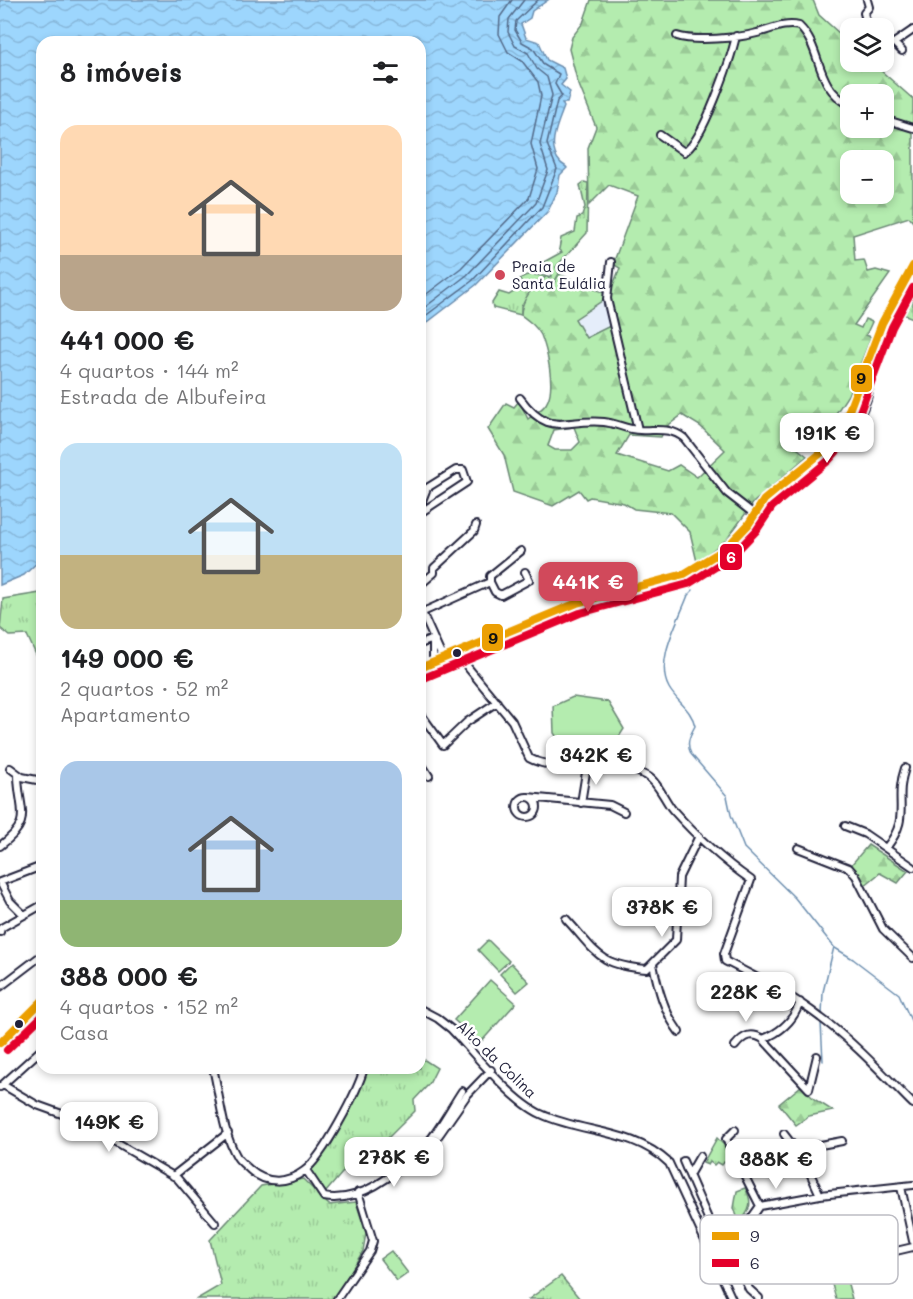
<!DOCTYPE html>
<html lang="pt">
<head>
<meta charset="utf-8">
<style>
	body { margin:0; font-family:Mali,sans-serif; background:#f2f2f2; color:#202124; height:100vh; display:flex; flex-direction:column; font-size:22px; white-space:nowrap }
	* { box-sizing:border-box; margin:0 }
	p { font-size:20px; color:#757577 }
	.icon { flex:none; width:33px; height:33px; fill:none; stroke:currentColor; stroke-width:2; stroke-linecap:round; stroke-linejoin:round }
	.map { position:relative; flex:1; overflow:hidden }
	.details { position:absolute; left:36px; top:36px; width:390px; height:1038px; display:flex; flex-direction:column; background:#fff; border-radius:18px; box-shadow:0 3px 9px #0003 }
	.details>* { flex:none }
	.buttons { position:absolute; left:840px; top:18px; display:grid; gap:12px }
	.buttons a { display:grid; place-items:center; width:54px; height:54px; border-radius:12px; background:#fff; box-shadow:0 3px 9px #0003; font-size:30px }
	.price { position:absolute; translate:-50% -51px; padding:0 14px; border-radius:12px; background:#fff; color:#222; font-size:20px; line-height:39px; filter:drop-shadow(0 2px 3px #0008) }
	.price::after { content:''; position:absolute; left:50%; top:36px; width:18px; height:14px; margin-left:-9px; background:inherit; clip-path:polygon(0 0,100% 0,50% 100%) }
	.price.selected { background:#d1495b; color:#fff }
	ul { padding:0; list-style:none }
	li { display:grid; align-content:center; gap:12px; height:318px; padding:0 24px }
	li span { display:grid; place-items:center; height:186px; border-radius:18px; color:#555 }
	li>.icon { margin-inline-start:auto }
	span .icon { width:108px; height:108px; fill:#fffc; stroke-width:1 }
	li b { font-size:26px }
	h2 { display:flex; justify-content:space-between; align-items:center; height:72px; padding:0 24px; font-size:26px }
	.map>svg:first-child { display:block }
	.built { fill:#e5edfa }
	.grass { fill:url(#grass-tufts); stroke:#6b8775; stroke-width:1.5 }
	.forest { fill:url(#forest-firs); stroke:#6b8775; stroke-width:1.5; fill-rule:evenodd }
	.pitch { fill:#b4ecaf; stroke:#6b8775; stroke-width:1.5 }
	.water { fill:url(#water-waves); stroke:#6c8eaf; stroke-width:1.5 }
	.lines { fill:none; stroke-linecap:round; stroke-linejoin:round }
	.shore { stroke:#536a89; stroke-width:1.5 }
	.stream { stroke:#6c8eaf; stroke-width:1.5 }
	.minor-casing { stroke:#22223b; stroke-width:10 }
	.minor { stroke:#fff; stroke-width:6 }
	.bus-1-casing { stroke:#fff; stroke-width:12 }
	.bus-2-casing { stroke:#fff; stroke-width:12 }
	.bus-1 { stroke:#ec9f03; stroke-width:8 }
	.bus-2 { stroke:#e4002b; stroke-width:8 }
	.poi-dot { fill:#d1495b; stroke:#fff; stroke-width:2 }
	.bus-dot { fill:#22223b; stroke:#fff; stroke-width:2 }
	.labels { text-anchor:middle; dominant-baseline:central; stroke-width:5; stroke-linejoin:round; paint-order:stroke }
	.poi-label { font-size:15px; fill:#22223b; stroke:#fff; text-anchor:start }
	.street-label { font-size:15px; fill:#22223b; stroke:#fff }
	.key { fill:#fff; stroke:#bdbdc4; stroke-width:1.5 }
	.key-label { font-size:16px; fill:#22223b }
	.line-badge { stroke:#fff; stroke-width:2 }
	.badge-label { font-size:16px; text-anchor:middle; font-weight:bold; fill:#fff }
	.pale-badge-label { font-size:16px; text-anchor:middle; font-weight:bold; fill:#111 }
</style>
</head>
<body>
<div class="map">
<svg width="913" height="1299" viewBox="0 0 913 1299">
	<defs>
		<pattern id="grass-tufts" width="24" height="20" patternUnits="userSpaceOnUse" patternTransform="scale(1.5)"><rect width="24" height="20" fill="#b4ecaf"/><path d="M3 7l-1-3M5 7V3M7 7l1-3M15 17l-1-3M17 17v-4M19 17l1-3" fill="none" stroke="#9aca97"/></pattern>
		<pattern id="forest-firs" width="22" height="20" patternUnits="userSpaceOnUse" patternTransform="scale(1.5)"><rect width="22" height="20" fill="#b4ecaf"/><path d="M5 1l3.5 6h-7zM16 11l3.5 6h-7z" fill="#9aca97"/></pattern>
		<pattern id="water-waves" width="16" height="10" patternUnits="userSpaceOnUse" patternTransform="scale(1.5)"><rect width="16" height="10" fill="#9dd6fd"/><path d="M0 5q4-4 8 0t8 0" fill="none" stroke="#87b7da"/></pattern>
	</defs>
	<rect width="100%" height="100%" fill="#fff"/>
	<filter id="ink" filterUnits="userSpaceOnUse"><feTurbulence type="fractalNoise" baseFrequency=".0167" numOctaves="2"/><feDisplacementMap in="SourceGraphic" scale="12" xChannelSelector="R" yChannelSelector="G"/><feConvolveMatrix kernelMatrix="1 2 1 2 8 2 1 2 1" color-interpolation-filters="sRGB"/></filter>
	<g filter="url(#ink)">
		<path class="built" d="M605,299l7,27 -26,12 -11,-18z"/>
		<path class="grass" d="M584,182l4,1 -1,50 -31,34 3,7 -5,9 -33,23v9l-28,-7 -1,-5 7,-11 10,3 13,-8 -2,-8c9,-9 21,-1 32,-3l-1,-5 -8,-4 -1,-4 20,-11 -3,-3 2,-11 14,-6 2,-14 5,-2 3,-9 -5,-22z
			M911,287l2,1v30l-16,-6 -1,-6 11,-18z
			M42,589v79l-15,-33 -17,1 -10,-8 3,-29 37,-6z
			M420,1057l17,11 -8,16 -15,16 1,11 -40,40 -27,15 -23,27 -15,-23 22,-27 37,-75h51z
			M717,1138l8,8 9,17 -2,-1 -3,3 -5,-3 -2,3 -5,-3 -3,3 -4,-3 -2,3 -5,-2z
			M303,1179l26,26 27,-3 10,31 -3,18 -29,48h-137l24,-14 -11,-45 51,-54z
			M561,1276l19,23h-51z"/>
		<path class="forest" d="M591,0h222l6,15 31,28v19h21l42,37v123l-4,-5 -56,18 2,26 9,-1 4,12 8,-2 14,4 -36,51 7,3 4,-9 7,3 -6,13 5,2 -23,58 -28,43 -16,-10 -11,17 14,11 -53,46 -27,37 -30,23 -7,-30 -19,-19 -37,-4 -10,-6 -34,-6 -4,2 -7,-9 -26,16 -40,-14 -9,-37 -16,-26 18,-26 8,4 5,-6 9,18c7,-6 17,-10 20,-19 7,-16 -1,-50 -7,-65 -5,-9 -12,-14 -20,-20 0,-15 13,-31 26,-39l7,7 5,-9 50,21 11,-27 -7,-4 25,-68 -29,-11 -20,20 -1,-57 8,-21 -19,-47 -8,-31 3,-12 11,-14zM850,94h34v34h-34zM850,160h34v34h-34zM605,299l7,26 -26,13 -11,-19zM682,415l18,11 25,24 -28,27 -18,-12 -11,6 -51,-16 12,-20 32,2 5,-10zM574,427l6,15 -8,8h-17l-7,-4 6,-16z
			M868,845l40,26 -10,12 -18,-10 -16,13 -13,-21z
			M801,1086l13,13 19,12 -24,5 -13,9 -17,-21z
			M745,1188c8,14 6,23 -6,34l-5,-14 3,-17z"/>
		<path class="pitch" d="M573,697l35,5 16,27 -18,28 -39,-5 -13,-19 -1,-27z
			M488,940l21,21 -11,10 -20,-21z
			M511,963l18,19 -12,10 -17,-18z
			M490,980l26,23 -36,40 -26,-23z
			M391,1251l17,22 -11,8 -17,-22z
			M845,1273l7,26h-16l-6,-22z"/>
		<path class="water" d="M0,0h548l-16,11 -2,7 -9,6 5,14 13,4 8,18 16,8 3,11 -5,6 9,7 -3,11h-5l2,4c-6,16 -18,40 -4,55 2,3 5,3 7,6l-7,7 -3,17 -9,19 -72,74 -56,43v-286h-378v516l-18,17 -24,10z"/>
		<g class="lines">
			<path class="shore" d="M420,299l41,-31 68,-70 9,-29 -7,-25 10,-48 -3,-14 -16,-21 -14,-9 -9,-18 1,-17 12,-17
				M420,311l47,-36 69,-72 12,-33 -8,-26 12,-49 -5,-18 -10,-8 -9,-16 -13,-7 -7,-14 1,-13 15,-19
				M420,320l52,-39 70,-74 15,-38 -10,-25 10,-43 5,-5 -7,-12 4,-10 -15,-9 -11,-17 -11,-6 -7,-12 1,-9 22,-21"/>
			<path class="stream" d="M693,590l-5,5c-9,25 -34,66 -19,93 8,14 23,22 26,38 -6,11 -9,17 -4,28l36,42 4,19 13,33 51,50 39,49 -11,45 -1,23
				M835,948l18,11 46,35 14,31
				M821,1023l2,38"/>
			<g class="minor-casing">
				<path id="minor" d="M867,0l2,7 -5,6 4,15
					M677,36c18,6 61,2 80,-3 13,-3 28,-11 42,-7 25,24 14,60 51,79
					M884,43h10l19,-13
					M894,43l8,8
					M884,119l29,9
					M660,135l24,17c18,-8 47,-94 52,-116
					M611,262l-4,37 31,131
					M520,398c30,41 44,20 84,24 12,1 23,8 36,8 17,1 30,-3 44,8l43,55 27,21
					M821,453l12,2c16,-18 39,-52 37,-77
					M420,506l7,-18 29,-18h7l4,12 -47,31
					M490,582l5,10 6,3 28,-15 -4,-8
					M420,585l14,-12v-5l40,-37 2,-6
					M420,608l23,51
					M423,612l67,-30v-6l31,-25
					M433,639v24
					M420,644l13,-5
					M456,653l56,68 17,37c31,17 85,-1 118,18 11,6 17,23 25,33 24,27 50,51 79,71l-27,74 1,7c33,17 67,34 96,57 34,25 63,57 92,86
					M420,668l157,-65 107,-29 41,-25 23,-24 16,-25 57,-47 14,-16 13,-24 34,-90 31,-57
					M420,713l23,32 24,-23 30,-20
					M420,762l9,14
					M10,768l12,9 20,4
					M517 807a10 10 0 1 1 20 0a10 10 0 1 1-20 0Z
					M528,797l82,8 14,7
					M581,803l6,-37
					M845,826l20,8 48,33
					M0,846c35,-26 18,-35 18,-72
					M798,848l51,20 7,8 27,53 30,29
					M886,848c26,-32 7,-45 19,-80
					M23,914l-13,-13 -10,-19 42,-16
					M566,919c31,33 31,46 81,50l29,-29 3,-63 20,-41
					M0,932l1,-4 41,-23
					M653,964c5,24 11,48 26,68
					M0,987l42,-32
					M800,1002c-6,18 -19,30 -37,37l46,50 8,-33
					M420,1009l17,9 14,11c23,24 61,72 90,85 42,20 91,14 128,49l63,136
					M0,1043l42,-42
					M735,1046c9,-11 16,-14 28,-7
					M213,1068c7,28 9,64 24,89 3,5 9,9 13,13 16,14 37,14 54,1 19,-14 54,-80 60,-103
					M3,1085l34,20 36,13 104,60 38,45
					M0,1087l42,-38
					M735,1130l-9,9 34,67
					M784,1134l10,13 5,2
					M425,1146l7,-1 35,-50 24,-25
					M700,1156l-11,19 24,55 10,9 14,-1 23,-32 60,-11 93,-10
					M683,1161l6,14
					M306,1170l18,27c37,7 76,-26 101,-51 14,-15 25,-37 37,-55
					M173,1176l55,-43
					M901,1187l12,54
					M820,1195l-21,-46 43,-8
					M873,1233l8,32 -1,8
					M723,1239l13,22 1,-23
					M879,1255l34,-8
					M736,1261l13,28 10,9
					M337,1299l33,-48 3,-10 -15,-49"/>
			</g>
			<use href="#minor" class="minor"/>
			<g class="bus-1-casing">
				<path id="bus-1" d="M420,668l157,-65 107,-29 41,-25 23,-24 16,-25 57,-47 14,-16 13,-24 34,-90 31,-57
					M0,1043l42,-42"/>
			</g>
			<g class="bus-2-casing">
				<path id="bus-2" d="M424,678l156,-65 108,-29 43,-27 25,-26 16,-24 56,-46 16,-18 14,-26 34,-90 21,-39
					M7,1050l35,-34"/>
			</g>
			<use href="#bus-1" class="bus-1"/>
			<use href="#bus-2" class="bus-2"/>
		</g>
	</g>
	<circle class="poi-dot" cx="500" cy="275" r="6"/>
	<g class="bus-dot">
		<circle cx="457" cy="653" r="5"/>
		<circle cx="19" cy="1024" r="5"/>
	</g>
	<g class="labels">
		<g class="poi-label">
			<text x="512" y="266">Praia de<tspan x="512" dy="17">Santa Eulália</tspan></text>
		</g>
		<g class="street-label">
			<text transform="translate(497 1059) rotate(44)">Alto da Colina</text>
		</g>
	</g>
	<rect x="700" y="1215" width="198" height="69" rx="9" class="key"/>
	<rect x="712" y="1232" width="27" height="8" fill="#ec9f03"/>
	<rect x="712" y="1259" width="27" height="8" fill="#e4002b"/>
	<g class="key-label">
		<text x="750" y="1242">9</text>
		<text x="750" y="1269">6</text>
	</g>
	<g class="line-badge">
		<rect x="850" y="364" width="23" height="29" rx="6" fill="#ec9f03"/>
		<rect x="719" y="543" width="24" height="28" rx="6" fill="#e4002b"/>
		<rect x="481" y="623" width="23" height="29" rx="6" fill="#ec9f03"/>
	</g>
	<g class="badge-label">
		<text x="731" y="563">6</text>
	</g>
	<g class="pale-badge-label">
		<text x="861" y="384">9</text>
		<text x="493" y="644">9</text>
	</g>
</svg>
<div class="buttons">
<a><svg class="icon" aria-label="layers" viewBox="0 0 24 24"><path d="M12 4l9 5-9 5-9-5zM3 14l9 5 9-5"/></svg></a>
<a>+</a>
<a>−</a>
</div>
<b class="price" style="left:827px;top:464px">191K €</b>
<b class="price selected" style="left:588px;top:613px">441K €</b>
<b class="price" style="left:596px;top:786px">342K €</b>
<b class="price" style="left:662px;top:938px">378K €</b>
<b class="price" style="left:746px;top:1023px">228K €</b>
<b class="price" style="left:109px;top:1153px">149K €</b>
<b class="price" style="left:394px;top:1188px">278K €</b>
<b class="price" style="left:776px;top:1190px">388K €</b>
<section class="details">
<h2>8 imóveis<svg class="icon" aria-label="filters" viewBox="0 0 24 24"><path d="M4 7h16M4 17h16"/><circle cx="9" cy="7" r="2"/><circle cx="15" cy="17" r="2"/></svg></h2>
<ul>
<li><span style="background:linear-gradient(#ffd9b3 70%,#b9a48a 0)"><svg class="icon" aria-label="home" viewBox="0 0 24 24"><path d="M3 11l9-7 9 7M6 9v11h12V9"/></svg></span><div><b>441 000 €</b><p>4 quartos · 144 m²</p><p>Estrada de Albufeira</p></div></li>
<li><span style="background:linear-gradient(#bfe0f5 60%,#c2b280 0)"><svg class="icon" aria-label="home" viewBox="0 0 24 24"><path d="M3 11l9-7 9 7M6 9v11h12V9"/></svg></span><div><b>149 000 €</b><p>2 quartos · 52 m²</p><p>Apartamento</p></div></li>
<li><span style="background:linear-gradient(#a9c7e8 75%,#8fb573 0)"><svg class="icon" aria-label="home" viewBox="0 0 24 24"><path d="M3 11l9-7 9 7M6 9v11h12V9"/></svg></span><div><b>388 000 €</b><p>4 quartos · 152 m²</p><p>Casa</p></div></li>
</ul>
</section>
</div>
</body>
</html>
